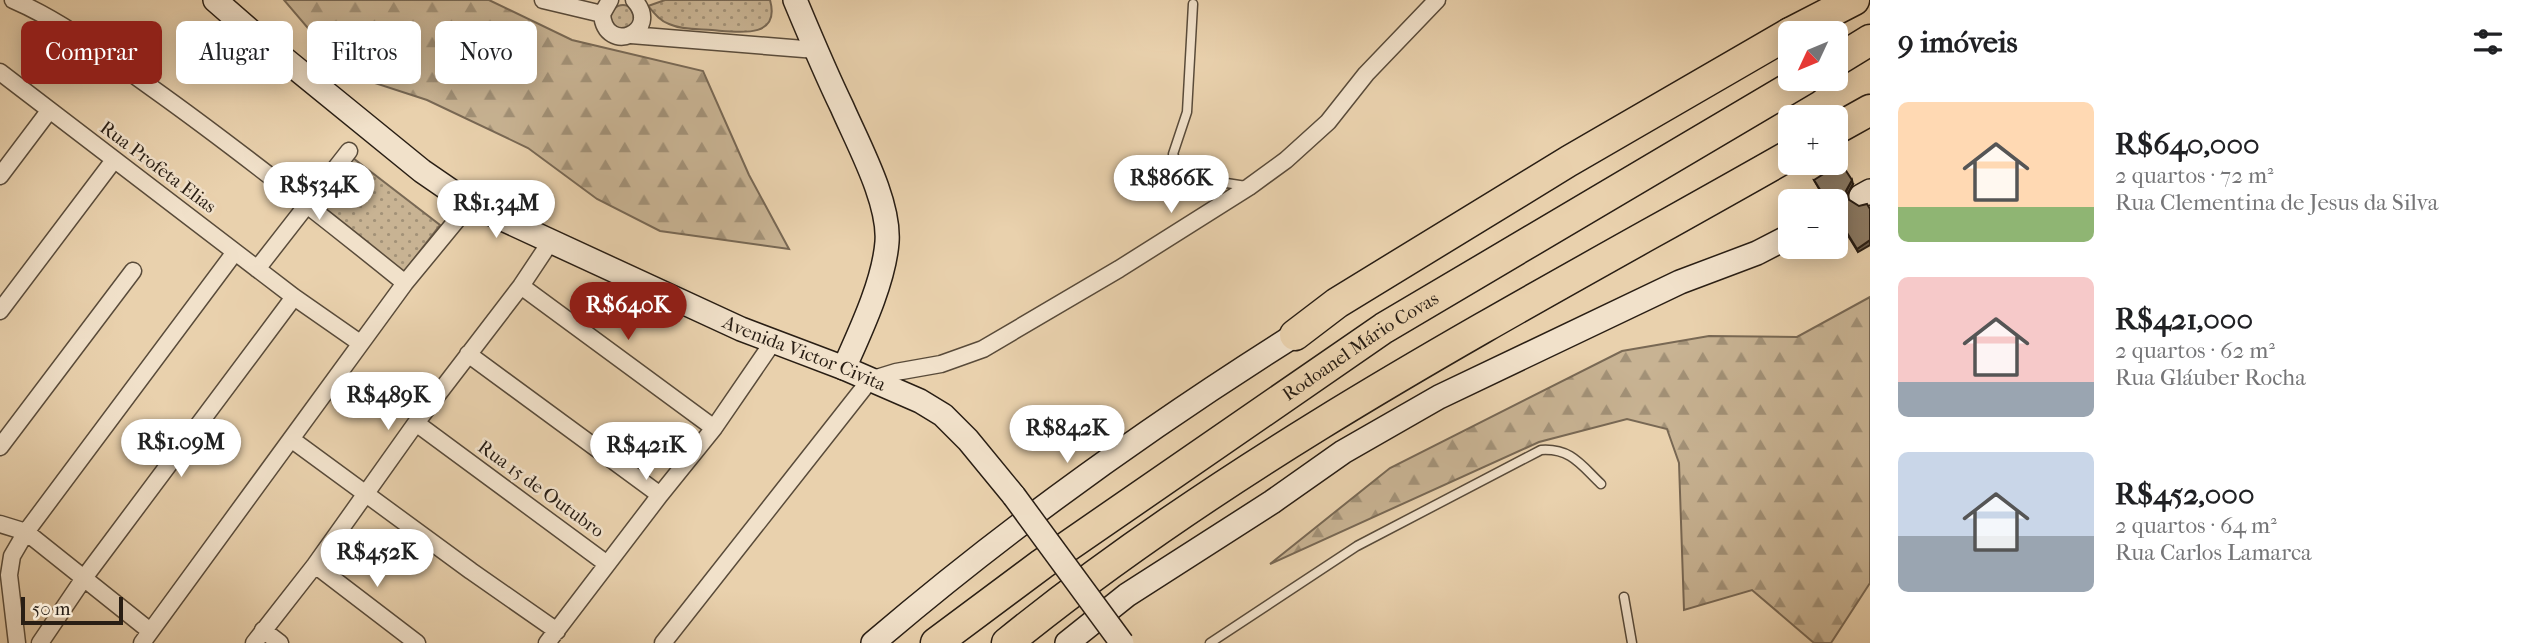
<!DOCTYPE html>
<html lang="pt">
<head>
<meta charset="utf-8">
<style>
	body { margin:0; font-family:"IM FELL French Canon",serif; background:#f6f6f6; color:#202124; height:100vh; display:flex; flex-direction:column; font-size:26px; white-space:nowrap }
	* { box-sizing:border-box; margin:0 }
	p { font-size:23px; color:#757577 }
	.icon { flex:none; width:38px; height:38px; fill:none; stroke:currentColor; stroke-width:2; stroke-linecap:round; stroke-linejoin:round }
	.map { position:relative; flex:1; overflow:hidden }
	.drawer { display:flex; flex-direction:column; background:#fff; width:665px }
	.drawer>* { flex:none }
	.hud { position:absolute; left:21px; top:21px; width:665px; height:63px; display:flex; gap:14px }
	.needle { width:46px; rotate:226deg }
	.controls { position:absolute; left:1778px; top:21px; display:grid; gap:14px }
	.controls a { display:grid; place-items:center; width:70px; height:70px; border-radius:10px; background:#fff; box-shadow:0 4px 18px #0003; font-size:35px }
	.scale { position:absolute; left:21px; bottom:18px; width:102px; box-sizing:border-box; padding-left:7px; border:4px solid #291e14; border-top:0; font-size:19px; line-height:24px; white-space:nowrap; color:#291e14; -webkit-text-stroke:5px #f1e1ca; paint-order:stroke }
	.price { position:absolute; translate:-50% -60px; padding:0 16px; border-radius:24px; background:#fff; color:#222; font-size:23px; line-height:46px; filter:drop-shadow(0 2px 4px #0008) }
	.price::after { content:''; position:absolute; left:50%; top:42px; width:21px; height:16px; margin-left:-10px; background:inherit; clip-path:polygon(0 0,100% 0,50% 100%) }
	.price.current { background:#8f2418; color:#fff }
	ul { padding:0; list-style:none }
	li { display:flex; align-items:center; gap:21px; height:175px; padding:0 28px }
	li span { display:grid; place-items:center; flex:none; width:196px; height:140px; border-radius:10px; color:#555 }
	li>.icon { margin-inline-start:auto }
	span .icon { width:84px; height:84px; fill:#fffc; stroke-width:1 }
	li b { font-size:30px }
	h2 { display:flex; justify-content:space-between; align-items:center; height:84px; padding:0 28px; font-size:30px }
	.chip { padding:0 24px; border-radius:10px; background:#fff; box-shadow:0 4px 18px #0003; font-size:24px; line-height:63px }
	.chip.current { background:#8f2418; color:#fff }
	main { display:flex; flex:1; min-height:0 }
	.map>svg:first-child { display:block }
	.forest { fill:url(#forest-firs); stroke:#786854; stroke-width:2 }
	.park { fill:url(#park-dots); stroke:#786854; stroke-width:2 }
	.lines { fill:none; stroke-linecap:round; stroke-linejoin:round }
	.lane-casing { stroke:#594b3a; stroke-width:11 }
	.street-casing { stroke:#594b3a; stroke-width:19 }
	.secondary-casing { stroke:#291e14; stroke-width:26 }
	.highway-casing { stroke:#291e14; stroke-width:33 }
	.lane { stroke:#f1e1ca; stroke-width:8 }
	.street { stroke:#f1e1ca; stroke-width:16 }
	.secondary { stroke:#f1e1ca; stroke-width:23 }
	.highway { stroke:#e9d1ad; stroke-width:30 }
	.secondary-bridge-casing { stroke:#291e14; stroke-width:26; stroke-linecap:butt }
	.secondary-bridge { stroke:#f1e1ca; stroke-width:23 }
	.wall { fill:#796a56; stroke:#291e14; stroke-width:2 }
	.shaded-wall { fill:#635646; stroke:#291e14; stroke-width:2 }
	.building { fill:#8d7b64; stroke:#291e14; stroke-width:2 }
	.labels { text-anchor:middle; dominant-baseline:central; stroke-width:5; stroke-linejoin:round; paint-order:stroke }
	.street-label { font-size:19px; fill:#291e14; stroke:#f1e1ca }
</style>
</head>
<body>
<main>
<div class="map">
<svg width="1870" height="643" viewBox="0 0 1870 643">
	<defs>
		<pattern id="forest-firs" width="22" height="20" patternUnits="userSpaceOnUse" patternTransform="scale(1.75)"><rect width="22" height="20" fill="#c8b393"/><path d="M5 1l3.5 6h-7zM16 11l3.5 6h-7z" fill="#a29177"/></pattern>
		<pattern id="park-dots" width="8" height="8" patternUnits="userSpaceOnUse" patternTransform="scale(1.75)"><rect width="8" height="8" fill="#c8b393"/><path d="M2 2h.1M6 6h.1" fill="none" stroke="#a29177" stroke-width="1.8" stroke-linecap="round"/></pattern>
	</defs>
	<rect width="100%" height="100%" fill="#e9d1ad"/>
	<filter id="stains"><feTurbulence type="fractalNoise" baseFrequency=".00286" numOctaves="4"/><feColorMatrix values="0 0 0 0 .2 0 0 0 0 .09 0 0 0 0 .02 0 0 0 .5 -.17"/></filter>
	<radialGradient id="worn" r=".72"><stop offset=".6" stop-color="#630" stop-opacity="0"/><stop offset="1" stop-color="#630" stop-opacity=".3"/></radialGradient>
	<path class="forest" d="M284,0h205l83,40 131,31 46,104 40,74 -129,-18 -63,-32 -69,-51 -101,-48 -80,-26z
		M1870,297v286l-39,60h-17l-62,-53 -68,20 -5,-147 -12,-34 -40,-10 -88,23 -269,122 120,-96 232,-117 87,-15 88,1z"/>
	<path class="park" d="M665,0h105c11,40 -33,32 -58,30 -14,-1 -30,0 -43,-6 -9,-3 -15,-11 -21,-18z
		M611 17a12 12 0 1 1 24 0a12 12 0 1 1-24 0Z
		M353,158l87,67 -36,47 -87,-67z"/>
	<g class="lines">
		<g class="lane-casing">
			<path id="lane" d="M1193,4l-6,108 -14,42 8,19 13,5 52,8
				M1624,597l8,46
				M1210,643l147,-97 184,-96c30,-2 40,15 60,34"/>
		</g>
		<g class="street-casing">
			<path id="street" d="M13,0c51,22 94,56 139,88 87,62 170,128 253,195
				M543,0l59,14
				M610,0l-8,14c3,42 61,18 32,-14
				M631,35l185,15
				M0,72l294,225 66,46
				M0,176l49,-65
				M257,269l92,-118
				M521,286l193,142
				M0,311l114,-151
				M468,354l192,141
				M416,423l191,141
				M291,439l180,132 86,60
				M0,447l133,-176
				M0,524l26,8 124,99
				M315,565l102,78
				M263,630l17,13
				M17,643l-8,-68 3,-19 14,-24 209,-280
				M40,643l44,-65 210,-281
				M142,643l263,-360 65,-79
				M254,643l61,-78 101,-142 105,-137 30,-45
				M547,643l113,-148 54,-67 59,-86
				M663,643l207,-263 26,-8 45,-8 42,-15 136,-80 130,-82 37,-27 42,-38 38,-48 71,-74"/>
		</g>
		<g class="secondary-casing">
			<g id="secondary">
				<path id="s1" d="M215,0l40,35 167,136 48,33 271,125 103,39 76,33 23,14 25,25 46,56"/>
				<path d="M795,0c15,36 30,72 47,107 16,37 48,95 45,135 -3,40 -27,90 -43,126"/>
				<path d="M1861,196l9,-5"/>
				<path d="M873,643c132,-113 276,-216 422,-308"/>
				<path d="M1067,643l60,-48 145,-93 71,-50 96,-55 241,-115 77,-29 33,-17"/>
			</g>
		</g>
		<g class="highway-casing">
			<g id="highway">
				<path d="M1790,33l64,-33"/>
				<path d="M1836,61l34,-21"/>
				<path d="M1836,129l34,-19"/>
				<path d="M1295,335l42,-32 232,-142 221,-128"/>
				<path id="s2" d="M936,643l106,-79 342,-236 421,-249"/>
				<path d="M1007,643c239,-194 516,-336 783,-488"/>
			</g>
		</g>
		<use href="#lane" class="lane"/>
		<use href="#street" class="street"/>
		<use href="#secondary" class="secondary"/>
		<use href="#highway" class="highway"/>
		<g class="secondary-bridge-casing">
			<path id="secondary-bridge" d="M1014,496l108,147"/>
		</g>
		<use href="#secondary-bridge" class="secondary-bridge"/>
	</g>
	<path class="wall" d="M1814,180l39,4 -6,11 11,57 -22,-36v-15h-10z"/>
	<path class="shaded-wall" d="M1852,180l1,4 -6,11 -1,-4z
		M1870,240v5l-12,7 -1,-3z"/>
	<path class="building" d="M1841,163l11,17 -6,11 2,8 11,7 8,-2 3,5v31l-13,9 -21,-34v-14h-9l-13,-21z"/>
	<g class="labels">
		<g class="street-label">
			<text transform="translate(158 167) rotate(37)">Rua Profeta Elias</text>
			<text stroke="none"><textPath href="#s2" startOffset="518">Rodoanel Mário Covas</textPath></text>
			<text stroke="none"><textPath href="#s1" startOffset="693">Avenida Victor Civita</textPath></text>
			<text transform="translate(541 489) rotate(36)">Rua 15 de Outubro</text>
		</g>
	</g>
	<rect width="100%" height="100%" filter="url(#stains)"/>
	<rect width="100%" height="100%" fill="url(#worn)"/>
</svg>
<div class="controls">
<a><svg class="needle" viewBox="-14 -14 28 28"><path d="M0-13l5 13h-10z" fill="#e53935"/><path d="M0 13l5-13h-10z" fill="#757577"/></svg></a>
<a>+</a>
<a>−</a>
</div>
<div class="scale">50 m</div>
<b class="price" style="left:1171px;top:215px">R$866K</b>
<b class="price" style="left:319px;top:222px">R$534K</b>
<b class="price" style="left:496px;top:240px">R$1.34M</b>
<b class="price current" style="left:628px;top:342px">R$640K</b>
<b class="price" style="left:388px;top:432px">R$489K</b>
<b class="price" style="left:1067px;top:465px">R$842K</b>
<b class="price" style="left:181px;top:479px">R$1.09M</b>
<b class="price" style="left:646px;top:482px">R$421K</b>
<b class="price" style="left:377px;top:589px">R$452K</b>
<div class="hud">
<a class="chip current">Comprar</a>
<a class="chip">Alugar</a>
<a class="chip">Filtros</a>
<a class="chip">Novo</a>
</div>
</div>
<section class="drawer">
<h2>9 imóveis<svg class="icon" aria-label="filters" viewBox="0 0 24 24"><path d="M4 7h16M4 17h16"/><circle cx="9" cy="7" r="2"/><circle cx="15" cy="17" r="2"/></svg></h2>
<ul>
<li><span style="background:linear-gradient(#ffd9b3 75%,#8fb573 0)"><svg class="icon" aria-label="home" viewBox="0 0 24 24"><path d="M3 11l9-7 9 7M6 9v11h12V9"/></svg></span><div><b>R$640,000</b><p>2 quartos · 72 m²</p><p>Rua Clementina de Jesus da Silva</p></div></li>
<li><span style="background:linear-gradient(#f6c9c9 75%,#9aa5b1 0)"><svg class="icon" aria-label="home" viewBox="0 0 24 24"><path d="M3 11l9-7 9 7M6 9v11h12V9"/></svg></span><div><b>R$421,000</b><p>2 quartos · 62 m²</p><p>Rua Gláuber Rocha</p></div></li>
<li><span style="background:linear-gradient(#c9d6e8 60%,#9aa5b1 0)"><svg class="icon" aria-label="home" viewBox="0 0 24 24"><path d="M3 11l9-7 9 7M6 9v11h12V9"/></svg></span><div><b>R$452,000</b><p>2 quartos · 64 m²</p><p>Rua Carlos Lamarca</p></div></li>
</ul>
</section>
</main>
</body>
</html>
